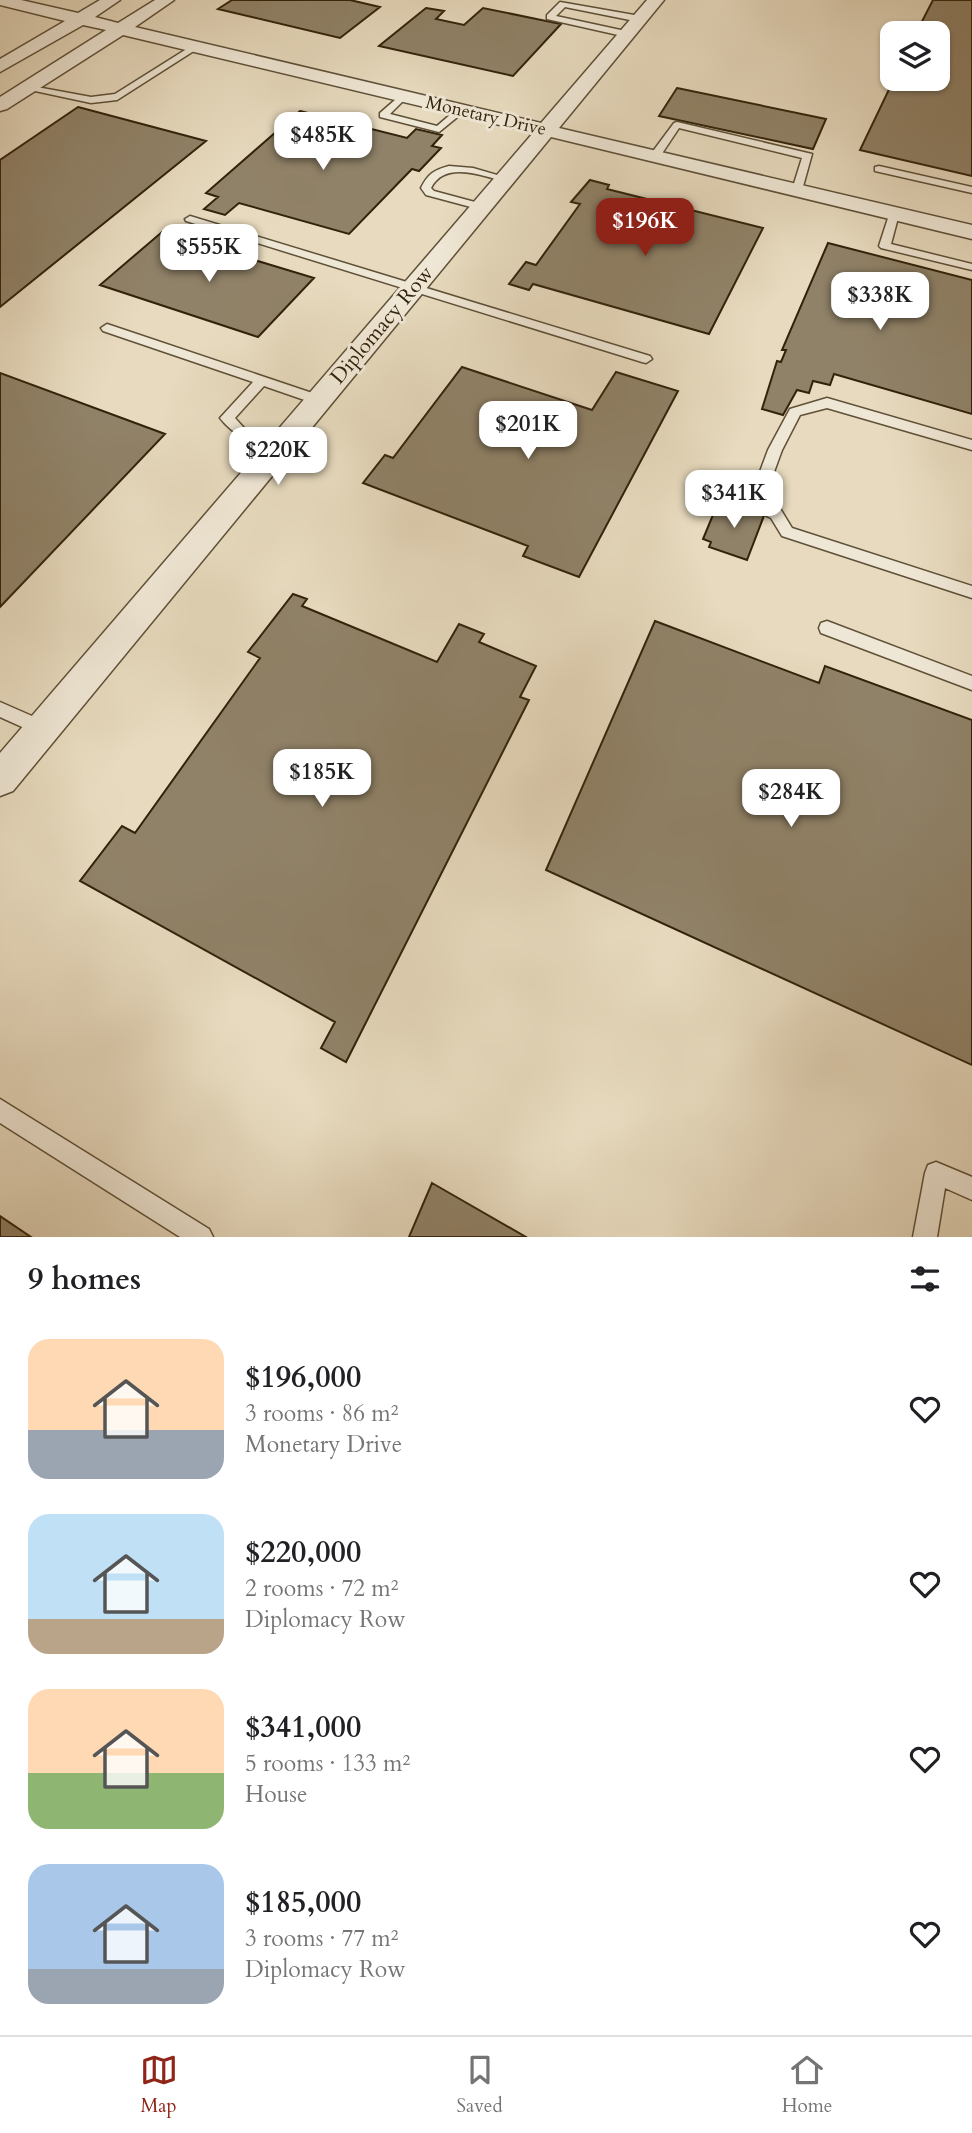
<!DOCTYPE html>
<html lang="en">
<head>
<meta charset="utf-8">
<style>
	body { margin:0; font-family:Cardo,serif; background:#f2f2f2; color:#202124; height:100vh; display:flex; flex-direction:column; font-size:26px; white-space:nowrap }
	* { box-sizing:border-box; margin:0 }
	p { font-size:23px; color:#757577 }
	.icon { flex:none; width:38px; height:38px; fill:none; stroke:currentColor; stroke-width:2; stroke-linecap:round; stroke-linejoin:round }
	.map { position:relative; height:1237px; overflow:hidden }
	.side { display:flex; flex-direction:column; background:#fff; flex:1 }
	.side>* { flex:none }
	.tools { position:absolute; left:880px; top:21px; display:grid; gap:14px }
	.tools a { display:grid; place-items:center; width:70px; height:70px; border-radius:14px; background:#fff; box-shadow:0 2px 5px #0004; font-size:35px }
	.price { position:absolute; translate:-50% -60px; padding:0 16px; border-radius:14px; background:#fff; color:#222; font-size:23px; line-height:46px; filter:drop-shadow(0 2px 4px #0008) }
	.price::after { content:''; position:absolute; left:50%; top:42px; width:21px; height:16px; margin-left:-10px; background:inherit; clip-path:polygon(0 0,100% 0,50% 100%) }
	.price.on { background:#8f2418; color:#fff }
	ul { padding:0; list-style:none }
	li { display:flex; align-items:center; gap:21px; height:175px; padding:0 28px }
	li span { display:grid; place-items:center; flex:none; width:196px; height:140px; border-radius:21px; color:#555 }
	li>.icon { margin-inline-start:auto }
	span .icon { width:84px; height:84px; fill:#fffc; stroke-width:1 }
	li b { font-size:30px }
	h2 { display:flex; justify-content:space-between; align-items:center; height:84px; padding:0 28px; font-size:30px }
	.tabs { display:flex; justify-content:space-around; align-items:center; height:98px; border-top:2px solid #e0e0e0; background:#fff; font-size:19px; color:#757577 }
	.tabs a { display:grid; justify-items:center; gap:4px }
	.tabs .on { color:#8f2418 }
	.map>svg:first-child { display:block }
	.building { fill:#908268; stroke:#32220b; stroke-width:2 }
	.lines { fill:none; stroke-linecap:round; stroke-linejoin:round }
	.lane-casing { stroke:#5f5038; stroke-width:3 }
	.street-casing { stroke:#5f5038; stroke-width:3 }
	.lane { fill:#efe7d5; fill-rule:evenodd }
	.street { fill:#efe7d5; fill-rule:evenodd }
	.labels { text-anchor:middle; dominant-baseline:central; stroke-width:6; stroke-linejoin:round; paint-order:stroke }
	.far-street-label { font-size:18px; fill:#32220b; stroke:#efe7d5 }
	.street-label { font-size:21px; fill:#32220b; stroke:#efe7d5 }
</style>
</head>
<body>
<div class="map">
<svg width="972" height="1237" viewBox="0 0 972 1237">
	<rect width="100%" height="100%" fill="#e7dabe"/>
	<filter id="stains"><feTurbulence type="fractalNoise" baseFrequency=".00286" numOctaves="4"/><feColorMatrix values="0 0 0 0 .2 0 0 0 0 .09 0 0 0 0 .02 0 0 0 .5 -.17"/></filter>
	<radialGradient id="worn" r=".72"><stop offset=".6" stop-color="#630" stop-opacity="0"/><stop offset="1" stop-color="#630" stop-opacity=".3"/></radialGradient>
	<path class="building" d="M232,0h118l30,7 -40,31 -122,-29z
		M933,0h39v176l-112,-26 34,-71h44v-46h-22z
		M426,8l18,3 -8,8 28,6 19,-17 78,16 -48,52 -134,-30z
		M677,88l149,31 -13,30 -154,-33z
		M78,107l128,34 -206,166v-147z
		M300,111l107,27 9,-9 26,6 -10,11 9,2 -22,23 -7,-2 -63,65 -110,-31 -14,12 -21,-6 14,-12 -12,-4z
		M590,180l19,5 -2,4 156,39 -54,106 -176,-50 -4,6 -20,-6 17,-22 10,3 44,-61 -9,-2z
		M162,232l152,46 -56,59 -158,-52z
		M828,243l144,37v134l-138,-40 -4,11 -17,-4 -4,12 -12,-3 -14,25 -21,-6 15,-48 4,1 5,-12h-4z
		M462,367l130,43 24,-38 62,19 -99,186 -56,-21 5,-10 -165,-63 22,-28 8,3z
		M0,373l165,61 -165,173z
		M728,501l37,12 -18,47 -38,-13 2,-5 -8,-3 12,-29 8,3z
		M293,594l14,5 -5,7 135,56 22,-38 25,10 -5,8 57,24 -16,31 9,3 -183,362 -25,-14 14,-26 -255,-141 42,-55 13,7 125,-175 -12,-6z
		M655,621l164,62 6,-17 147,54v345l-426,-195z
		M432,1183l94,54h-117z
		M0,1216l31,21h-31z"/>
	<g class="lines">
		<g class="lane-casing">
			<path id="lane" d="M560,2l80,14 4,3 -4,3 -75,-15 -9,9 74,16 1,2 -4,3 -80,-18v-4z
				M193,45l7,2 -83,53 -26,3 -70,-15 5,-3 65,12 24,-3z
				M403,93l5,3 -18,18 47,12 21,-18 8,2 -27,22 -59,-15v-4z
				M677,122l135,32 -10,36 -5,3 -5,-3 10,-32 -123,-30 -20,30h-8v-4l23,-31z
				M449,166l24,2 38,11 -5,3c-23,-6 -61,-22 -75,6l3,3 52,14 1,2 -5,3 -56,-15 -5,-7c7,-14 13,-18 28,-22z
				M879,166l93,21v6l-97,-22v-4z
				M890,212l9,2 -8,30 81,20v6l-91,-22 -2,-2z
				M190,216l460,140 2,3 -6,4 -4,-1 -456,-141 -1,-2z
				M107,324l217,73 2,3 -7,5 -55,-19 -29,32 9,10 39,17 2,3 -2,3c-18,5 -53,-19 -63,-33l33,-36 -150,-51 -2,-3z
				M827,398l145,42v10l-145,-42 -27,7 -18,35 -19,52 18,8 11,18 180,58v12l-190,-62 -11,-18 -21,-10 -2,-4 20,-54 22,-41z
				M827,621l145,55v14l-151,-57 -2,-5 2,-5z
				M0,702l48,21 3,5 -3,5 -6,3 -42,-19z
				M0,1099l209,130 4,8h-33l-180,-114z
				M936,1162l36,15v23l-27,-12 -8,49h-24l12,-64 3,-8z"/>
		</g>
		<g class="street-casing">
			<path id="street" d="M0,0h21l57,13 22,-13h20l-25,17 23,6 37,-23h19l-39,27 406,96 106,-123h17l-105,128 413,97v14l-421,-102 -538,654 -13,5v-43l533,-620 -410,-98 -116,74 -7,2v-14l106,-67 -23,-5 -83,47v-13l65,-38 -65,-16z"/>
		</g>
		<use href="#lane" class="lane"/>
		<use href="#street" class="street"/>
	</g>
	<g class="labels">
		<g class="far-street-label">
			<text transform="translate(486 116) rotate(13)">Monetary Drive</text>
		</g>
		<g class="street-label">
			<text transform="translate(382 325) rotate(-50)">Diplomacy Row</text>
		</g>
	</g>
	<rect width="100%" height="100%" filter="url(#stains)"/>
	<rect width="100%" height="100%" fill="url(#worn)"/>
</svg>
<div class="tools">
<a><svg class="icon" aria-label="layers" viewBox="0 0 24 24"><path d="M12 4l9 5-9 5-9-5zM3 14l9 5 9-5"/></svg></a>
</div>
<b class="price" style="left:323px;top:172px">$485K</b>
<b class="price on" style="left:645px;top:258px">$196K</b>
<b class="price" style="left:209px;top:284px">$555K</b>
<b class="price" style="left:880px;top:332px">$338K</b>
<b class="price" style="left:528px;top:461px">$201K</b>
<b class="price" style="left:278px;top:487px">$220K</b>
<b class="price" style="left:734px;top:530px">$341K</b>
<b class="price" style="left:322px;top:809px">$185K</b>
<b class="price" style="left:791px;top:829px">$284K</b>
</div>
<section class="side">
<h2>9 homes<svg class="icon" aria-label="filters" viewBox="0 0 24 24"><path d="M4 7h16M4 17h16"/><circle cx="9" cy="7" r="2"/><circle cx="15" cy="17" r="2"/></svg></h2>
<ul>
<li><span style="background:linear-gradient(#ffd9b3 65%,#9aa5b1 0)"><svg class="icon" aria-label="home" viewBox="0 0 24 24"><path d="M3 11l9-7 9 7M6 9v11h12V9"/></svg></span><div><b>$196,000</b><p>3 rooms · 86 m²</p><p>Monetary Drive</p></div><svg class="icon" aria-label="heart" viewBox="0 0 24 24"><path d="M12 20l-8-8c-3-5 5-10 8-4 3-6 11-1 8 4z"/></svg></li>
<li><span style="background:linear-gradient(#bfe0f5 75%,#b9a48a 0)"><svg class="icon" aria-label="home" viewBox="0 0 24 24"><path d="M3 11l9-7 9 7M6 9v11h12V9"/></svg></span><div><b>$220,000</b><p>2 rooms · 72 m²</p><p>Diplomacy Row</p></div><svg class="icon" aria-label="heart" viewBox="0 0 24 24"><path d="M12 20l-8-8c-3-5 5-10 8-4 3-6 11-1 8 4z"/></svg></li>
<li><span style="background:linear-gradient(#ffd9b3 60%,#8fb573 0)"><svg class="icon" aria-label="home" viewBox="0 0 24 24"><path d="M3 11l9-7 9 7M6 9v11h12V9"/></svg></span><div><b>$341,000</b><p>5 rooms · 133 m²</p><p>House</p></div><svg class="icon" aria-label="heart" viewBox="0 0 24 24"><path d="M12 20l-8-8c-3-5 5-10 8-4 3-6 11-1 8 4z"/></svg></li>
<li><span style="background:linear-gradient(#a9c7e8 75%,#9aa5b1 0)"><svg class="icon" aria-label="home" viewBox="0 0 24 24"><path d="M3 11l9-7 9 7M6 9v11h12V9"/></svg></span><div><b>$185,000</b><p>3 rooms · 77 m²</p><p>Diplomacy Row</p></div><svg class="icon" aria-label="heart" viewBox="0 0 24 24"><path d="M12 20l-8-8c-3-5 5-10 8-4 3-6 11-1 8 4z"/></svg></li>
</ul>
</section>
<nav class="tabs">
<a class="on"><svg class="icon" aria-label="map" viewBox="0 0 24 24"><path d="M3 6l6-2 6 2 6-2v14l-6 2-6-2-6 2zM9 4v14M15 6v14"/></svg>Map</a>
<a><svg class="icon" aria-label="saved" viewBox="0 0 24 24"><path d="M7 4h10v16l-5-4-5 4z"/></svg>Saved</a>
<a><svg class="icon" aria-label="home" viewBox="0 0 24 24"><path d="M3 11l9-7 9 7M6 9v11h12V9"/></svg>Home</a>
</nav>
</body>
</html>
